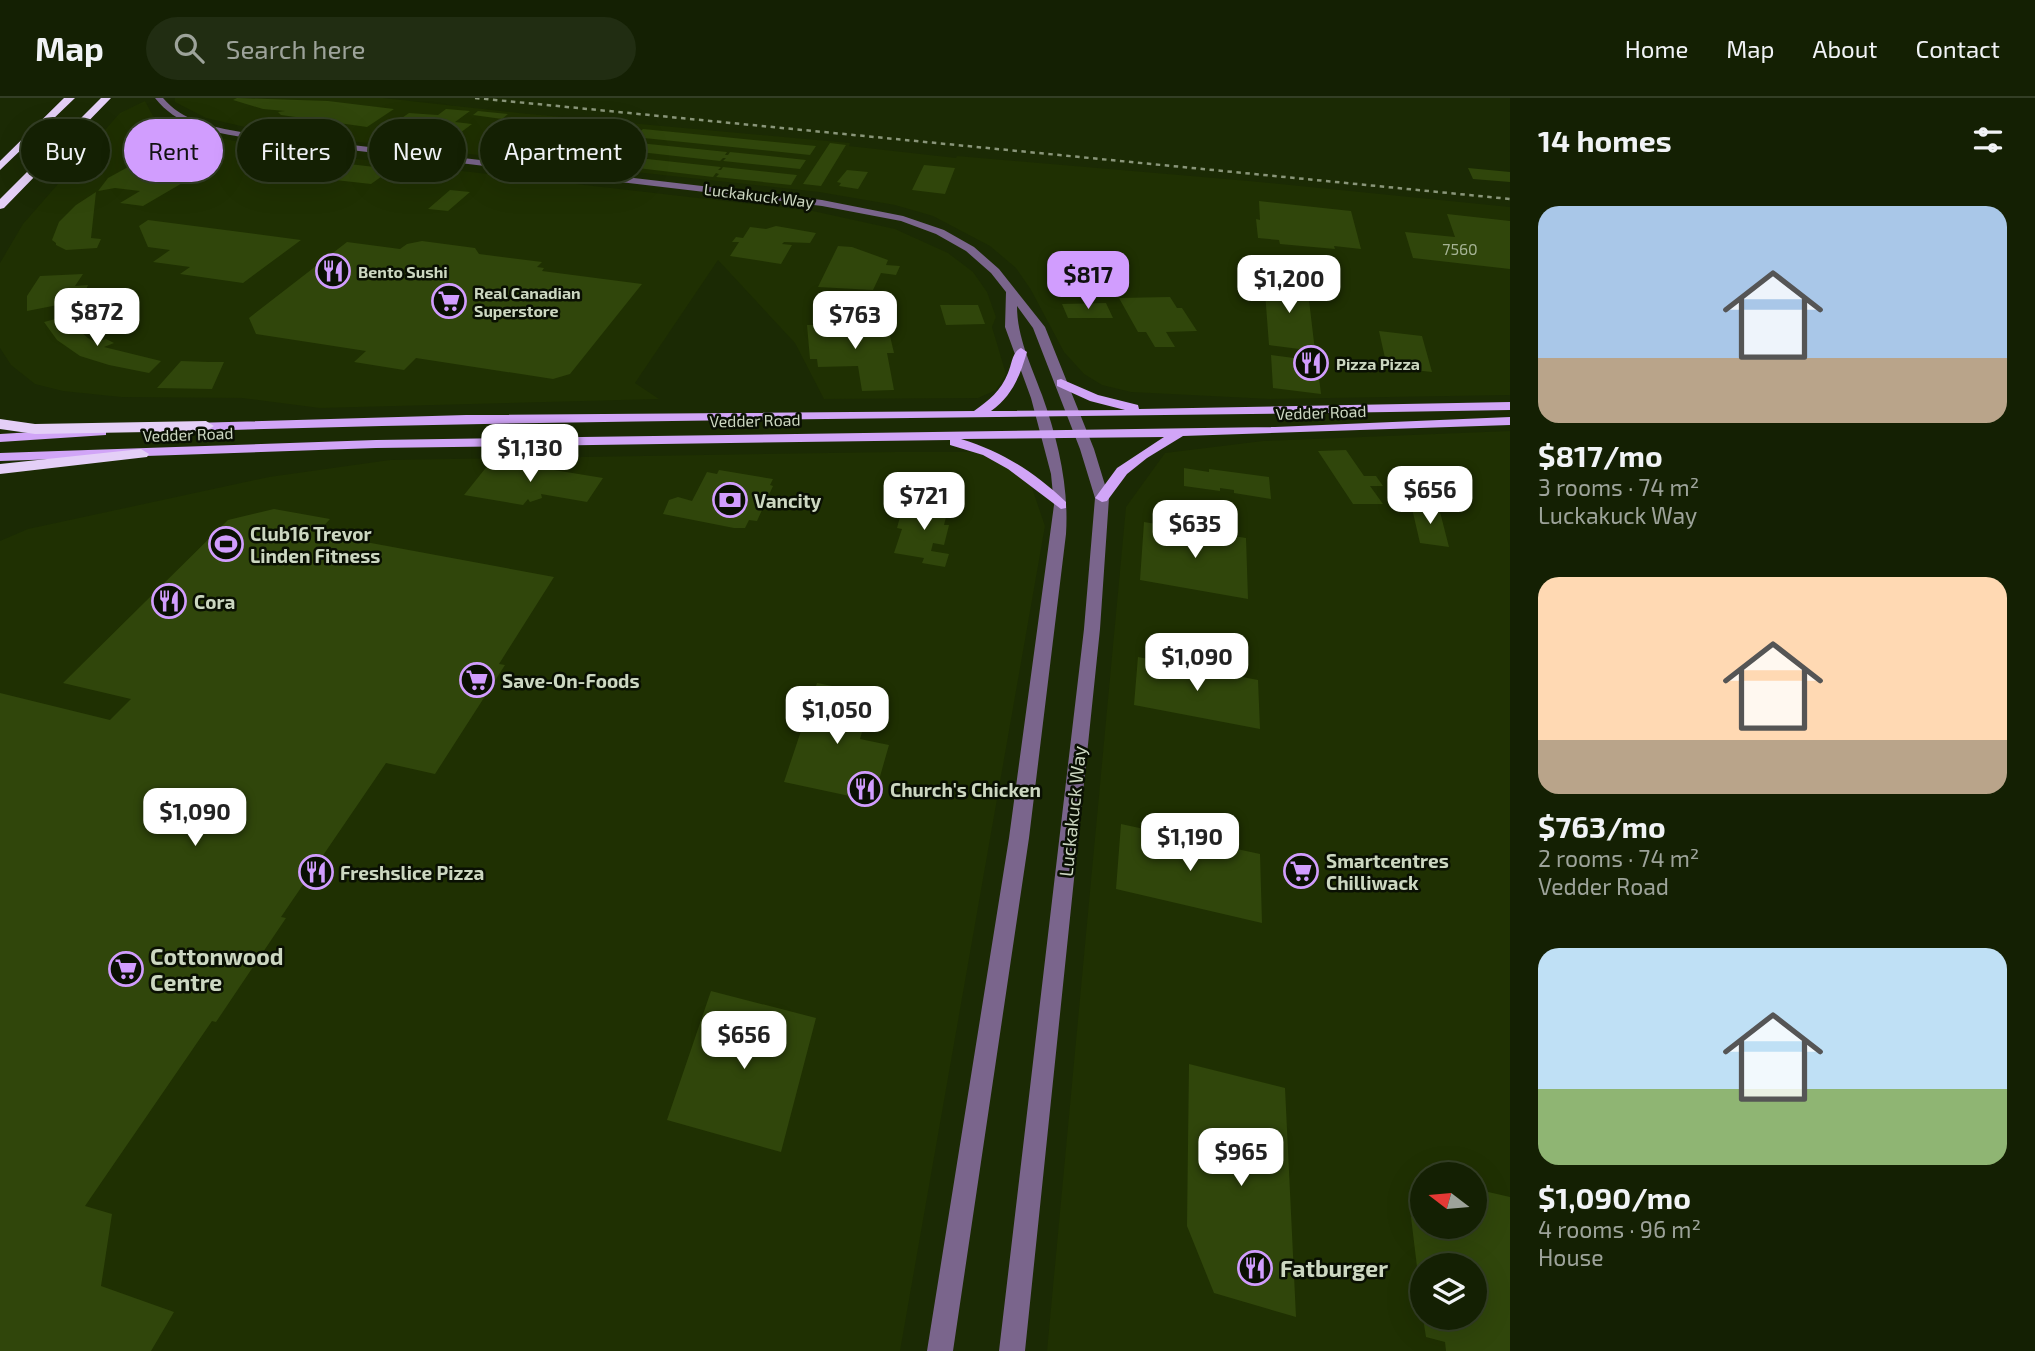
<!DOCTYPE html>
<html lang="en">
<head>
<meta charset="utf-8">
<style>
	body { margin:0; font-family:"Exo 2",sans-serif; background:#212d12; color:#f1f3f6; height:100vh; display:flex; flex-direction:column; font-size:26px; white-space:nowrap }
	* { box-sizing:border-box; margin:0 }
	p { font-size:23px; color:#9da39a }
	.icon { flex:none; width:38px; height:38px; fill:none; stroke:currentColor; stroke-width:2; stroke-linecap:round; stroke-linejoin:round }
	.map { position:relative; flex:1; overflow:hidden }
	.sheet { display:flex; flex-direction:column; background:#142003; width:525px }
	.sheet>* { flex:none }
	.banner { position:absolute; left:21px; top:21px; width:665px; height:63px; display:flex; gap:14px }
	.needle { width:46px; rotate:286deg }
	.buttons { position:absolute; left:1410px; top:1064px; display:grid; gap:14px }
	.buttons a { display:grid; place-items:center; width:77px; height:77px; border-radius:50%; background:#142003; box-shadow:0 7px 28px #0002,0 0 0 2px #333e25; font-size:35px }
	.price { position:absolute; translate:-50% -60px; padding:0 16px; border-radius:14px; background:#fff; color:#222; font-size:23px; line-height:46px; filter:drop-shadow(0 2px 4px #0008) }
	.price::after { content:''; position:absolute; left:50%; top:42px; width:21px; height:16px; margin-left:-10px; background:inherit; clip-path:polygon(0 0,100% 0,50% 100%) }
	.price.on { background:#d19dfe; color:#111 }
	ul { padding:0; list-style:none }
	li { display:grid; align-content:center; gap:14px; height:371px; padding:0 28px }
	li span { display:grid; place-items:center; height:217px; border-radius:21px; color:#555 }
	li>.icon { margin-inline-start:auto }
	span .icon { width:126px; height:126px; fill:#fffc; stroke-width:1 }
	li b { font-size:30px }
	h2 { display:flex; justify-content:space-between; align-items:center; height:84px; padding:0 28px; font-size:30px }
	.pill { padding:0 24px; border-radius:32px; background:#142003; box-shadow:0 7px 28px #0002,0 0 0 2px #333e25; font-size:24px; line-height:63px }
	.pill.on { background:#d19dfe; color:#111 }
	header { display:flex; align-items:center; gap:42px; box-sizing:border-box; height:98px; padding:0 35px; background:#142003; border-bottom:2px solid #333e25 }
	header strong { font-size:33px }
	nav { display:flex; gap:38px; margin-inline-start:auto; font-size:24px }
	.search { width:490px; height:63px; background:#212d12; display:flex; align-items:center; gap:18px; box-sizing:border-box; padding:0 24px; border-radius:38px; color:#9da39a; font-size:26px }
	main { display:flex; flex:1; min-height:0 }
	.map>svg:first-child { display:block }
	.built { fill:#1f3002; fill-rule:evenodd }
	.building { fill:#30460b }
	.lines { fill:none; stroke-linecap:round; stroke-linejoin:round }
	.minor { fill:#7a658c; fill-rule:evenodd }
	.major { fill:#d1a5f7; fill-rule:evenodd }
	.highway { fill:#e4cff7; fill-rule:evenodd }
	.rail { stroke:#899579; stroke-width:2.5; stroke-dasharray:4.5 4.5; stroke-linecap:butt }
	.labels { text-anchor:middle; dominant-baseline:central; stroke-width:5; stroke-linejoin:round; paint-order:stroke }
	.far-street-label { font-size:16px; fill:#ccd7c1; stroke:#0a1003 }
	.number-label { font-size:16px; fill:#a5b394 }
	.far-poi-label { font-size:16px; font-weight:bold; fill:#ccd7c1; stroke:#0a1003; text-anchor:start }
	.poi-label { font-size:19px; font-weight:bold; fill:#ccd7c1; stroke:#0a1003; text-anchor:start }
	.street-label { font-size:19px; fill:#ccd7c1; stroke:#0a1003 }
	.near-poi-label { font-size:23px; font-weight:bold; fill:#ccd7c1; stroke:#0a1003; text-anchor:start }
</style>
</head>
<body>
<header>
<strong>Map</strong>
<div class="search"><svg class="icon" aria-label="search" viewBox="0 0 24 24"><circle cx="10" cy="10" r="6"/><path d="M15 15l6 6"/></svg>Search here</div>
<nav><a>Home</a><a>Map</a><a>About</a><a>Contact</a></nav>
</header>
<main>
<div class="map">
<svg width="1510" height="1253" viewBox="0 0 1510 1253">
	<rect width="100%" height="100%" fill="#1b2a04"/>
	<path class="built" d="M175,0h208l136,15 331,30 -1,3 107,12 1,-2 292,25 261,26v188l-240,4 -139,-7 -29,-7 -18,-11 -20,-22 -33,-62 -15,-22 -26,-22 -57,-30 -38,-11 -76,-13 -488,-53 -86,-12 -39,-9 -31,-16z
		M145,3l8,15 12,7 35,11 79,16 534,61 82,18 53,24 25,19 14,20 9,25 -4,10 14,47 -10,16 -18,8 -154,1 -29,-56 -77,-83 -83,123 24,16 -339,9 -78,-10 -121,-1 -58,-6 -28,-7 -24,-19 -11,-17v-85l23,-39 97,-111z
		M1510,333v920h-463l79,-844 39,-54 98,-12zM1423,1076h52v53h-52zM1423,1167h52v53h-52z
		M895,354h80l24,9 31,21 15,44 -145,825h-900v-810l28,-12 241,-52 121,-17z"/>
	<path class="building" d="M237,0l91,3 66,8 -27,18 -86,-12 -3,-3 7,-1 -22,-2 -30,-9z
		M446,11l24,2 -15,11 17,2 -28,21 -19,-2 9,-7 -51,-5 26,-18 29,2z
		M478,13l30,3 -6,5 -29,-4z
		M523,22l22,2 -35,30 -23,-2z
		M553,24l40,4 -8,7h5l-8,8 4,1 -8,8h5l-11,5 6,1 -5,4 -57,-6z
		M643,31l173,17 -6,9 -176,-18z
		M639,45l88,9 -2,3h3l2,-3 76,8 -6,9 -77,-8 3,-3h-3l-3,3 -89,-10z
		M830,45l16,2 -25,41 -18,-2z
		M159,52l66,8 -20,13 2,-1 -3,5h-8l-53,31 -23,-3 20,-12 -25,-3 -17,3 10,-13z
		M638,60l83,9 -3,3h3l2,-3 74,8 -6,10 -75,-8 3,-3 -3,-1 -3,4 -84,-10z
		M349,66l43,5 -21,15 -45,-5z
		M924,67l31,3 -10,26 -33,-4z
		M1468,70l42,4v10l-37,-3z
		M847,72l21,2 -10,17 -19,-3 2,-3 -4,-1z
		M450,92l20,2 -22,19 -20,-2z
		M96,94l-5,46 10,1 -4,9 -31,2 -10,-5v-2l-4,-3 7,-18 17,-17z
		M1259,103l92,10 10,38 -27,-3 1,3 -55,-5 -1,-4 -21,-2 -2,-19 4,1z
		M1447,116l63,7v48l-97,-11 -8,-26 50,5z
		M148,122l153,20 -58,43 -63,-9 10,-7 -37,-5 17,-12 -22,-3 -9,-21z
		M776,128l40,7 -6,10 -26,-1 -2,2 10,1 -11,19 -51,-8 9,-14h-7l4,-5 7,1 7,-11 16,2z
		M422,143l53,7 4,6 63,8 -5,5 7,1 -2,3 100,13 -72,90 -17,5 -137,-21 -12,12 -50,-8 12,-11 -110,-17 -7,-16 98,-76 53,7 7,-5z
		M838,148l14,1 36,13 -2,5 14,1 -4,9 -15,-2 -8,17 -55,-3z
		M83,176l-8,12 13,-1 -2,5 -12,2 -1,10 -46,9v-15l13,-20z
		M1264,181l43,4 8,68 -46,-6z
		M1170,199l7,11h5l15,23 -31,1 9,15h-20l-9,-15h-8l-19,-34z
		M1106,205l7,15h-45l-6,-14z
		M940,207h38l7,19 -39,1z
		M67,218l8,11 13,11 7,4 11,-3 8,4 -10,4 57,14 -12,12 -40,-8 -29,-9 -23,-16 -13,-18z
		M887,225l7,30h-7l7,37 -32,1 -4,-25 -40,1 -1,-8h-7l-3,-34z
		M1379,233l43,5 10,36 -45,-5z
		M1271,257l46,6 4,33 -48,-6z
		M181,263l28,1h15l-12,27 -55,-1z
		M1346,352l18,26h12l7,10h-13l13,18h-30l-35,-53z
		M492,362l111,18 -16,24 -46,-8 1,4 -12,4 -2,-3 -5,6 -59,-10z
		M1184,370l25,4v-3l60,8 2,22 -37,-6v-3l-14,-2v3l-36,-5z
		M719,372l54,9 -3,6 3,1 -16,35 -8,-1 -4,8h-11l-71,-14 6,-14 9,-3 14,4 15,-29 10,2z
		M911,401l38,6 -5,20h5l-5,20 -11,-2 -2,8 18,3 -4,13 -23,-4 2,-5 -30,-5 8,-24 -5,-1 3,-11 5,1z
		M1411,406l28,4 10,39 -29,-4z
		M274,411l56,10 -13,14 237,44 -55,87 6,1 -70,109 -49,-11 -105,154 5,1 -70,104 -4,-1 -127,185 27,8 -11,72 73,26 -23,39h-151v-658l110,27 21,-21 -68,-16 165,-163z
		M1144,424l102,16 2,61 -108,-19z
		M1138,559l120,23 2,49 -126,-24z
		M817,585l56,11 -13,45 29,6 -16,56 -89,-19z
		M1121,726l139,30 2,69 -146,-34z
		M711,893l105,27 -35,134 -114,-32z
		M1189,966l96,24 11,229 -82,-24 -27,-67z
		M1475,1091l35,8v154h-64l-1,-9 -19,-5 -3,-19h52v-53h-52l-2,35 -10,-83 12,-9v19h52z"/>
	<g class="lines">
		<path class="minor" d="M155,0h8c19,23 49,29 78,34l581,68 81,16 41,14 30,17 25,22 46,58 49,122 15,49 -9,131 -75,722h-26l85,-722 11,-131 -15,-49 -47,-121 -16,-22c0,31 14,59 25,89 16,45 27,91 24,139l-37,304 -76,513h-26l82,-513 45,-333 -3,-31 -20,-76 -26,-71 1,-35 -15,-19 -25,-22 -30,-17 -35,-13 -79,-15 -581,-69c-33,-6 -65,-12 -86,-39z"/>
		<path class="major" d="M1021,250l6,4c-7,24 -15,44 -36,59l134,-1 -35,-9 -33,-15v-6l4,-1 37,16 40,10 1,4 371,-7v8c-439,8 -879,8 -1318,21l-7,-4 7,-4 274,-8 508,-4c15,-11 27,-20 34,-38 4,-9 4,-21 13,-25z
			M1510,319v8l-327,11 -36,22 -20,16 -20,27 -5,1 -7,-4 22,-30 47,-31 -203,2c42,13 73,33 105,63v6l-5,1 -53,-40 -25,-14 -33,-10v-5l-574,8 -376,13v-8l376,-13 899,-13z
			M101,330l5,1v6l-106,7v-8z"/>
		<path class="highway" d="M64,0h11l-75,72v-9z
			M101,0h10l-107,110 -4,1v-10z
			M0,321l35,5 171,-3 8,5 -8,5 -171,3 -35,-5z
			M141,351l8,5 -2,3 -147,17v-10z"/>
		<path class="rail" d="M475,0l1035,101"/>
	</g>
	<defs>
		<g id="restaurant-ring" transform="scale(1.75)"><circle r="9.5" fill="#0a1003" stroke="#d19dfe" stroke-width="1.5"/><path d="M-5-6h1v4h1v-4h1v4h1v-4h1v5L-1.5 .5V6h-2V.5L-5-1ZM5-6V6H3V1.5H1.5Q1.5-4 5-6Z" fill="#d19dfe"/></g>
		<g id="supermarket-ring" transform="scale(1.75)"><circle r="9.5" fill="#0a1003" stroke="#d19dfe" stroke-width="1.5"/><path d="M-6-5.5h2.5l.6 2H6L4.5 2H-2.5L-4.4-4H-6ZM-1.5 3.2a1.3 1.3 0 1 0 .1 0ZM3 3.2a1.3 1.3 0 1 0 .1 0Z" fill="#d19dfe"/></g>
		<g id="bank-ring" transform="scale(1.75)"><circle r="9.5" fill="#0a1003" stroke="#d19dfe" stroke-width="1.5"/><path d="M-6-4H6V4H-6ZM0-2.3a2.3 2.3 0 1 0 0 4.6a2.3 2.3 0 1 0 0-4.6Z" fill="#d19dfe"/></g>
		<g id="stadium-ring" transform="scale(1.75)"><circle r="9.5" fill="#0a1003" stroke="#d19dfe" stroke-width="1.5"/><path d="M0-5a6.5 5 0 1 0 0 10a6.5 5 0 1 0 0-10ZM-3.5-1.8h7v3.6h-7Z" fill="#d19dfe"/></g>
	</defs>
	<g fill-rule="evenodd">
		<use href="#restaurant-ring" x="333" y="173"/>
		<use href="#supermarket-ring" x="449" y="203"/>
		<use href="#restaurant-ring" x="1311" y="265"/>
		<use href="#bank-ring" x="730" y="402"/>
		<use href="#stadium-ring" x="226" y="446"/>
		<use href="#restaurant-ring" x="169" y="503"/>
		<use href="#supermarket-ring" x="477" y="582"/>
		<use href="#restaurant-ring" x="865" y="691"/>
		<use href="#supermarket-ring" x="1301" y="773"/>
		<use href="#restaurant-ring" x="316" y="774"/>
		<use href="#supermarket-ring" x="126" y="871"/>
		<use href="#restaurant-ring" x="1255" y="1170"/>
	</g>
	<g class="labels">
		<g class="far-street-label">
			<text transform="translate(759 97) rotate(7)">Luckakuck Way</text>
			<text transform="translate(1321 314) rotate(-2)">Vedder Road</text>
			<text transform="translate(755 322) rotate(-1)">Vedder Road</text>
			<text transform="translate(188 336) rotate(-2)">Vedder Road</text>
		</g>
		<g class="number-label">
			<text x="1460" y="150">7560</text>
		</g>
		<g class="far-poi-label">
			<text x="358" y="173">Bento Sushi</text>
			<text x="474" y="194">Real Canadian<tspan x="474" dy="18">Superstore</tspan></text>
			<text x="1336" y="265">Pizza Pizza</text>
		</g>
		<g class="poi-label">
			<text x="754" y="402">Vancity</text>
			<text x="250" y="435">Club16 Trevor<tspan x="250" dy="22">Linden Fitness</tspan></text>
			<text x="194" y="503">Cora</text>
			<text x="502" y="582">Save-On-Foods</text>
			<text x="890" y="691">Church's Chicken</text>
			<text x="1326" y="762">Smartcentres<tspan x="1326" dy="22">Chilliwack</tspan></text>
			<text x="340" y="774">Freshslice Pizza</text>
		</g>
		<g class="street-label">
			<text transform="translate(1072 713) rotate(-84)">Luckakuck Way</text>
		</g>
		<g class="near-poi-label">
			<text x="150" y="858">Cottonwood<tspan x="150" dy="26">Centre</tspan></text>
			<text x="1280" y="1170">Fatburger</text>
		</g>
	</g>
</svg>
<div class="buttons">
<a><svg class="needle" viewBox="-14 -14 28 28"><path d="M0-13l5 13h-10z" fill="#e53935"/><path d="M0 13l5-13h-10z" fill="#9da39a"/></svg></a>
<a><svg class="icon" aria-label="layers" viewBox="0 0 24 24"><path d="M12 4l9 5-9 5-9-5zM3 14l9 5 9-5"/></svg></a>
</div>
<b class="price on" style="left:1088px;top:213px">$817</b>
<b class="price" style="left:1289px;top:217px">$1,200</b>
<b class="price" style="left:97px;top:250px">$872</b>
<b class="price" style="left:855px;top:253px">$763</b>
<b class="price" style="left:530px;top:386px">$1,130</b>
<b class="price" style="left:1430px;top:428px">$656</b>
<b class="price" style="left:924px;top:434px">$721</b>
<b class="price" style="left:1195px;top:462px">$635</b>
<b class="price" style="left:1197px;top:595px">$1,090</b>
<b class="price" style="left:837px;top:648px">$1,050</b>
<b class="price" style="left:195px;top:750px">$1,090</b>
<b class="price" style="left:1190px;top:775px">$1,190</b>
<b class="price" style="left:744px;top:973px">$656</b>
<b class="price" style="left:1241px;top:1090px">$965</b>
<div class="banner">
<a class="pill">Buy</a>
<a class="pill on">Rent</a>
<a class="pill">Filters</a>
<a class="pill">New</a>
<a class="pill">Apartment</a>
</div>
</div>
<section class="sheet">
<h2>14 homes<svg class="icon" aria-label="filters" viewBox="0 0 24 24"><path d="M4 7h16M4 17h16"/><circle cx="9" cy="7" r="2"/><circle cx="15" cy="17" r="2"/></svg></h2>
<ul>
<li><span style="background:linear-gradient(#a9c7e8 70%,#b9a48a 0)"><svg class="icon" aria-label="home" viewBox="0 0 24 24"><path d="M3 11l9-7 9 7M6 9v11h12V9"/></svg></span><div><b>$817/mo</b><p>3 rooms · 74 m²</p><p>Luckakuck Way</p></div></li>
<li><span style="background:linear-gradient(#ffd9b3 75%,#b9a48a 0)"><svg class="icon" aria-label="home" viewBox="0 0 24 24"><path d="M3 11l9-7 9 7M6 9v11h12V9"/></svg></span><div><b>$763/mo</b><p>2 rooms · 74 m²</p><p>Vedder Road</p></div></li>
<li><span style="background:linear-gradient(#bfe0f5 65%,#8fb573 0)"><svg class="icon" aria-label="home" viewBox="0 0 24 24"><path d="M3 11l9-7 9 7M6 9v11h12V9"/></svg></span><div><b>$1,090/mo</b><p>4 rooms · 96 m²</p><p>House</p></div></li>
</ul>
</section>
</main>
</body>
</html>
